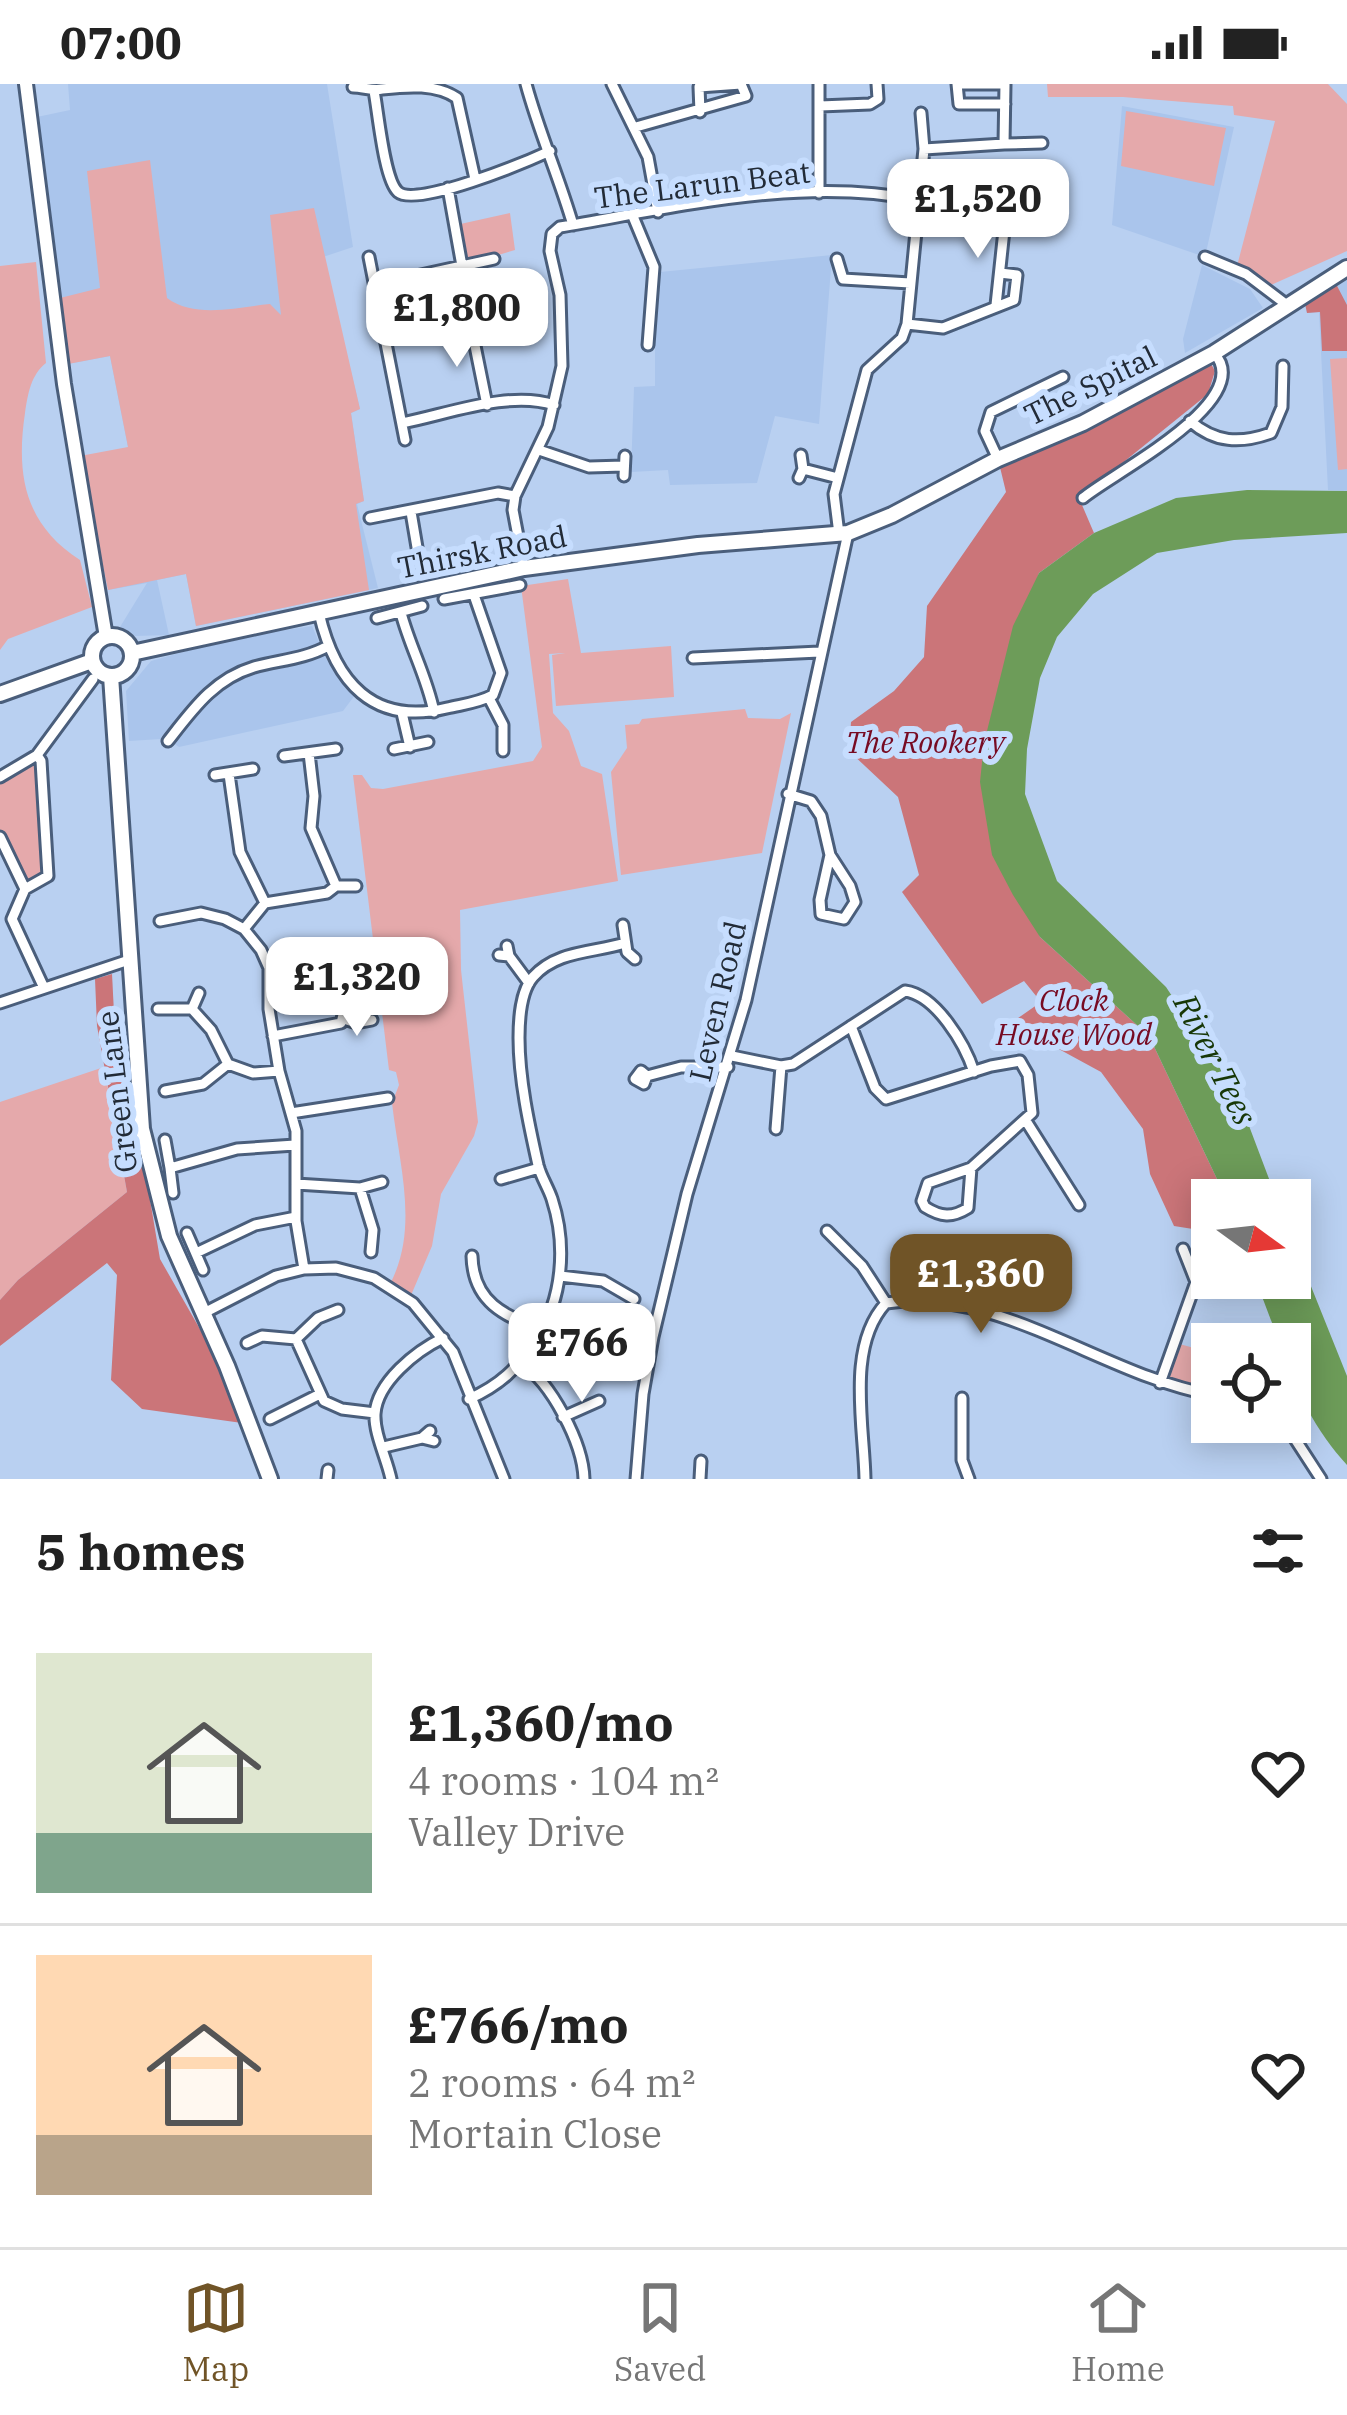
<!DOCTYPE html>
<html lang="en">
<head>
<meta charset="utf-8">
<style>
	body { margin:0; font-family:"IBM Plex Serif",serif; background:#f6f6f6; color:#222; height:100vh; display:flex; flex-direction:column; font-size:45px; white-space:nowrap }
	* { box-sizing:border-box; margin:0 }
	p { font-size:39px; color:#767676 }
	.icon { flex:none; width:66px; height:66px; fill:none; stroke:currentColor; stroke-width:2; stroke-linecap:round; stroke-linejoin:round }
	.map { position:relative; height:1395px; overflow:hidden }
	.drawer { display:flex; flex-direction:column; background:#fff; flex:1 }
	.drawer>* { flex:none }
	.needle { width:78px; rotate:105deg }
	.fabs { position:absolute; left:1191px; top:1095px; display:grid; gap:24px }
	.fabs a { display:grid; place-items:center; width:120px; height:120px; border-radius:0px; background:#fff; box-shadow:0 6px 30px #0003; font-size:60px }
	.price { position:absolute; translate:-50% -102px; padding:0 27px; border-radius:24px; background:#fff; color:#222; font-size:39px; line-height:78px; filter:drop-shadow(0 3px 6px #0008) }
	.price::after { content:''; position:absolute; left:50%; top:72px; width:36px; height:27px; margin-left:-18px; background:inherit; clip-path:polygon(0 0,100% 0,50% 100%) }
	.price.on { background:#705427; color:#fff }
	ul { padding:0; list-style:none }
	li { display:flex; align-items:center; gap:36px; height:300px; padding:0 36px }
	li+li { border-top:3px solid #e0e0e0 }
	li span { display:grid; place-items:center; flex:none; width:336px; height:240px; border-radius:0px; color:#555 }
	li>.icon { margin-inline-start:auto }
	span .icon { width:144px; height:144px; fill:#fffc; stroke-width:1 }
	li b { font-size:51px }
	h2 { display:flex; justify-content:space-between; align-items:center; height:144px; padding:0 36px; font-size:51px }
	.status { display:flex; justify-content:space-between; align-items:center; height:84px; padding:0 60px; background:#fff; direction:ltr }
	.status svg { height:33px; fill:currentColor }
	.tab-bar { display:flex; justify-content:space-around; align-items:center; height:168px; border-top:3px solid #e0e0e0; background:#fff; font-size:33px; color:#767676 }
	.tab-bar a { display:grid; justify-items:center; gap:6px }
	.tab-bar .on { color:#705427 }
	.map>svg:first-child { display:block }
	.built { fill:#aac5ec }
	.green { fill:#e5a9ab }
	.forest { fill:#cb7579 }
	.water { fill:#6d9c59 }
	.lines { fill:none; stroke-linecap:round; stroke-linejoin:round }
	.minor-casing { stroke:#4a5e7b; stroke-width:15 }
	.secondary-casing { stroke:#4a5e7b; stroke-width:18 }
	.primary-casing { stroke:#4a5e7b; stroke-width:20 }
	.minor { stroke:#fff; stroke-width:9 }
	.secondary { stroke:#fff; stroke-width:12 }
	.primary { stroke:#fff; stroke-width:14 }
	.labels { text-anchor:middle; dominant-baseline:central; stroke-width:12; stroke-linejoin:round; paint-order:stroke }
	.street-label { font-size:30px; fill:#222b37; stroke:#c6ddfe }
	.park-label { font-size:30px; font-style:italic; fill:#770b23; stroke:#c6ddfe }
	.water-label { font-size:33px; font-style:italic; fill:#173707; stroke:#c6ddfe }
</style>
</head>
<body>
<div class="status"><b>07:00</b><svg viewBox="0 0 49 12"><path d="M0 12V9h3v3zM5 12V6h3v6zM10 12V3h3v9zM15 12V0h3v12zM26 1h20v11H26zM47 4h2v5h-2z"/></svg></div>
<div class="map">
<svg width="1347" height="1395" viewBox="0 0 1347 1395">
	<rect width="100%" height="100%" fill="#b9d0f1"/>
	<path class="built" d="M68,0h259l26,163 -30,10 37,152 -9,4 13,88 -7,3 21,84 -182,38 -10,-52 -29,6 12,55 -34,1 -15,-9 27,-44 -39,7 20,-143 -18,-91 -42,8 -24,-212 -4,-7 -3,-28 33,-7z
		M1122,22l112,21 -29,130 -93,-32z
		M832,171l-13,169 -44,-8 -18,67 -87,2 -2,-15 -37,2 3,-85 21,-1v-81l5,-33z
		M1202,181l48,24 13,19 -78,45 -2,-14z
		M1347,189v218l-19,-1 -9,-178 -12,1 -3,-14z
		M312,542l15,34 28,35 -12,16 -164,36 -6,-4 -3,4 -9,-8 -32,2 -3,-50 25,-30 82,-23z"/>
	<path class="green" d="M1047,0h281l19,20v147l-76,34 -34,-19 38,-145 -41,-6 -1,-9 -110,-9h-75z
		M1126,27l100,17 -12,58 -93,-20z
		M150,76l17,138c28,21 71,9 103,6l11,11 -11,-100 44,-7 46,201 -9,4 13,88 -8,3 13,86 -173,36 -10,-52 -78,16 -28,-134 48,-9 -18,-91 -42,8 -8,-66 40,-10 -13,-117z
		M510,129l5,37 -53,16 -6,-41z
		M36,178l10,101c-15,12 -18,30 -21,50 -9,61 -1,111 55,147l12,47 -84,32 -8,11v-384z
		M1347,274v111l-9,1 -8,-111z
		M568,495l13,74 90,-7 3,51 -118,9 -4,-51 13,-2 -16,1 4,59 16,18 12,35 21,8 16,107 -158,29 1,60 17,152 -4,14 -33,58 -9,52 -23,54 -20,-14c31,-57 10,-121 3,-183l7,-18 -3,-13 -7,-2 -36,-295h9l9,13 12,1 150,-28 9,-14 -21,-161z
		M745,625l3,9 32,1 11,-6 -29,140 -141,22 -10,-103 16,-24 -2,-23 14,-1 3,-5z
		M34,677l4,2 8,110 -15,10 -5,-1 -26,-51v-50z
		M104,983l23,125 -109,88 -18,20v-198z
		M1176,1259l36,10v42l-52,-12z"/>
	<path class="forest" d="M1335,198l12,23v46h-25l-2,-39 -13,1 -3,-14z
		M1209,276l6,11 -7,23 -129,104 15,35 -55,40 -55,170 56,194 109,99 78,164h-15v32l-38,-6 -24,-52 -7,-45 -42,-57 -90,-49 30,-21 -17,-21 -42,23 -80,-112 17,-17 -21,-78 -49,-46 2,-29 43,-31 30,-34 3,-51 79,-114 -8,-33 82,-26z
		M112,890c2,30 1,69 16,95l32,190 57,100 25,64 -100,-14 -31,-29 6,-105 -10,-12 -107,83v-46l18,-20 109,-88 -30,-166 -2,-47z"/>
	<path class="water" d="M1247,406l100,1v42l-113,7 -77,13 -64,41 -36,43 -17,41 -13,71 -2,45 32,87 109,106 71,107 40,106h-50l-78,-164 -109,-99 -27,-42 -21,-40 -12,-73 4,-39 29,-117 26,-53 55,-40 82,-35z
		M1290,1150l57,142v89c-29,-32 -57,-77 -57,-121h-10l-25,-66h35z"/>
	<g class="lines">
		<g class="minor-casing">
			<path id="minor" d="M526,0c13,48 33,93 47,141
				M612,0l36,73 10,55
				M819,0v109
				M353,3c10,0 19,4 29,2 27,-3 54,-5 75,9l18,81
				M374,7c4,20 10,89 24,101 18,16 128,-30 152,-41
				M820,22l50,-2 8,-5 -1,-15
				M636,43l110,-31 -5,-12 -42,3 1,25
				M1004,60l38,-1
				M924,65l80,-5 1,-60h-48l2,20h46
				M448,104l14,78
				M632,130l22,53 -6,78
				M963,136l84,7
				M369,173l36,183
				M1205,173l41,17 41,31
				M837,175l6,20 67,4
				M375,201l119,-26
				M996,221l9,-84
				M907,240l36,4 71,-28 3,-25 -17,-2
				M471,242l16,79
				M1190,337c25,22 50,23 81,12l11,-26 1,-41
				M402,339c46,-9 108,-33 152,-18
				M539,366l50,17 35,-1
				M998,375l-13,-28 6,-19 72,-35
				M803,385l35,9
				M624,392l1,-20
				M799,394l4,-9 -2,-14
				M1083,414c28,-24 175,-97 131,-145
				M411,428l10,59
				M370,434l128,-25 17,3
				M839,450l-5,-40 33,-124 35,-32 5,-14 17,-175 -3,-36
				M524,484l-11,-58 2,-14 33,-69 14,-61 -2,-71 -10,-44 2,-17 8,-7c114,-19 242,-51 357,-27
				M444,515l76,-14
				M319,529c16,69 54,113 128,95 17,-4 31,-5 46,-13l8,-22 -27,-78
				M401,529c9,34 26,64 33,99
				M377,534l45,-12
				M693,574l126,-6
				M489,614l14,27v26
				M402,629l8,34
				M168,657c25,-32 46,-62 86,-74 25,-7 51,-8 74,-21
				M394,665l34,-7
				M37,671l56,-76
				M284,672l52,-7
				M229,690l11,78 25,51
				M215,691l38,-6
				M0,693l37,-22 4,6 7,115 -23,13 -13,30 32,69
				M788,710l23,7 10,15 9,39 20,31 5,16 -11,17 -23,-5 -1,-14 10,-45
				M0,753l25,52
				M336,802h20
				M160,837l41,-8 24,6 19,10 17,21 8,18v41l10,62 17,60v90l8,48
				M623,841l4,27 8,7
				M244,845l21,-26 62,-10 9,-7 -25,-58 3,-32 -5,-43
				M499,871l10,1 -2,-10
				M509,872l20,27
				M0,919l129,-43
				M158,925h34l19,21 17,34 25,9 26,-2
				M192,925l7,-16
				M344,935l12,4 16,-3
				M851,942l24,62 11,11 105,-33 29,-5 8,14 4,38 -61,55 -43,15 -6,18 3,6c16,10 27,11 43,1l3,-40
				M273,952l68,-13 4,-16 -1,-47
				M732,972l49,10 12,-2 112,-73c31,4 60,53 69,81
				M647,992l-3,8 -9,-5 6,-8 6,5 34,-9h47
				M165,1007l38,-7 25,-20
				M291,1029l97,-15
				M1026,1037l53,84
				M776,1045l5,-63
				M165,1056l5,28 67,-19 58,-4
				M170,1084l3,25
				M501,1095l38,-11
				M296,1100l64,4 13,42 -2,22
				M360,1104l22,-6
				M827,1147l35,35 24,37
				M187,1149l16,37
				M196,1169l59,-28 41,-8
				M472,1172c1,46 32,60 70,74
				M560,1192l43,5 31,18
				M202,1230l74,-38 28,-7 32,-1 38,10 39,25 40,49 51,127
				M296,1255l22,-21 20,-8
				M247,1259l15,-7 34,3 28,62 18,8 33,4
				M521,1279c30,19 62,80 63,116
				M1160,1299l36,-101 -13,-33
				M962,1314v62l7,19
				M469,1315c31,-14 48,-30 67,-59 27,-41 31,-95 16,-141 -4,-12 -11,-22 -14,-34 -9,-40 -19,-86 -19,-127 0,-18 1,-46 14,-61 24,-27 61,-24 92,-34
				M563,1333l36,-16
				M270,1335l48,-24
				M1284,1338l37,57
				M430,1347l-8,7 12,3
				M384,1363l38,-9
				M327,1395l1,-9
				M391,1395c-4,-20 -17,-45 -16,-65 2,-32 41,-63 68,-76
				M636,1395l7,-85 10,-57 34,-143 59,-194 102,-467
				M700,1395l1,-18
				M865,1395c-1,-54 -19,-133 21,-176 111,-17 219,73 326,92"/>
		</g>
		<g class="secondary-casing">
			<path id="secondary" d="M26,0l38,300 42,253"/>
		</g>
		<g class="primary-casing">
			<path id="primary" d="M92 572a20 20 0 1 1 40 0a20 20 0 1 1-40 0Z
				M132,569l392,-85 174,-23 150,-12 44,-18 106,-56 85,-36 131,-70 133,-85
				M111,592l31,453 27,107 58,130 43,113
				M0,610l92,-33"/>
		</g>
		<use href="#minor" class="minor"/>
		<use href="#secondary" class="secondary"/>
		<use href="#primary" class="primary"/>
	</g>
	<g class="labels">
		<g class="street-label">
			<text transform="translate(702 100) rotate(-7)">The Larun Beat</text>
			<text transform="translate(1090 301) rotate(-26)">The Spital</text>
			<text transform="translate(482 467) rotate(-11)">Thirsk Road</text>
			<text transform="translate(717 917) rotate(-77)">Leven Road</text>
			<text transform="translate(116 1008) rotate(-97)">Green Lane</text>
		</g>
		<g class="park-label">
			<text x="925" y="657">The Rookery</text>
			<text x="1074" y="915">Clock<tspan x="1074" dy="34">House Wood</tspan></text>
		</g>
		<g class="water-label">
			<text transform="translate(1216 975) rotate(63)">River Tees</text>
		</g>
	</g>
</svg>
<div class="fabs">
<a><svg class="needle" viewBox="-14 -14 28 28"><path d="M0-13l5 13h-10z" fill="#e53935"/><path d="M0 13l5-13h-10z" fill="#767676"/></svg></a>
<a><svg class="icon" aria-label="locate" viewBox="0 0 24 24"><circle cx="12" cy="12" r="6"/><path d="M12 2v4M12 18v4M2 12h4M18 12h4"/></svg></a>
</div>
<b class="price" style="left:978px;top:177px">£1,520</b>
<b class="price" style="left:457px;top:286px">£1,800</b>
<b class="price" style="left:357px;top:955px">£1,320</b>
<b class="price on" style="left:981px;top:1252px">£1,360</b>
<b class="price" style="left:582px;top:1321px">£766</b>
</div>
<section class="drawer">
<h2>5 homes<svg class="icon" aria-label="filters" viewBox="0 0 24 24"><path d="M4 7h16M4 17h16"/><circle cx="9" cy="7" r="2"/><circle cx="15" cy="17" r="2"/></svg></h2>
<ul>
<li><span style="background:linear-gradient(#dfe7d0 75%,#7fa58c 0)"><svg class="icon" aria-label="home" viewBox="0 0 24 24"><path d="M3 11l9-7 9 7M6 9v11h12V9"/></svg></span><div><b>£1,360/mo</b><p>4 rooms · 104 m²</p><p>Valley Drive</p></div><svg class="icon" aria-label="heart" viewBox="0 0 24 24"><path d="M12 20l-8-8c-3-5 5-10 8-4 3-6 11-1 8 4z"/></svg></li>
<li><span style="background:linear-gradient(#ffd9b3 75%,#b9a48a 0)"><svg class="icon" aria-label="home" viewBox="0 0 24 24"><path d="M3 11l9-7 9 7M6 9v11h12V9"/></svg></span><div><b>£766/mo</b><p>2 rooms · 64 m²</p><p>Mortain Close</p></div><svg class="icon" aria-label="heart" viewBox="0 0 24 24"><path d="M12 20l-8-8c-3-5 5-10 8-4 3-6 11-1 8 4z"/></svg></li>
</ul>
</section>
<nav class="tab-bar">
<a class="on"><svg class="icon" aria-label="map" viewBox="0 0 24 24"><path d="M3 6l6-2 6 2 6-2v14l-6 2-6-2-6 2zM9 4v14M15 6v14"/></svg>Map</a>
<a><svg class="icon" aria-label="saved" viewBox="0 0 24 24"><path d="M7 4h10v16l-5-4-5 4z"/></svg>Saved</a>
<a><svg class="icon" aria-label="home" viewBox="0 0 24 24"><path d="M3 11l9-7 9 7M6 9v11h12V9"/></svg>Home</a>
</nav>
</body>
</html>
